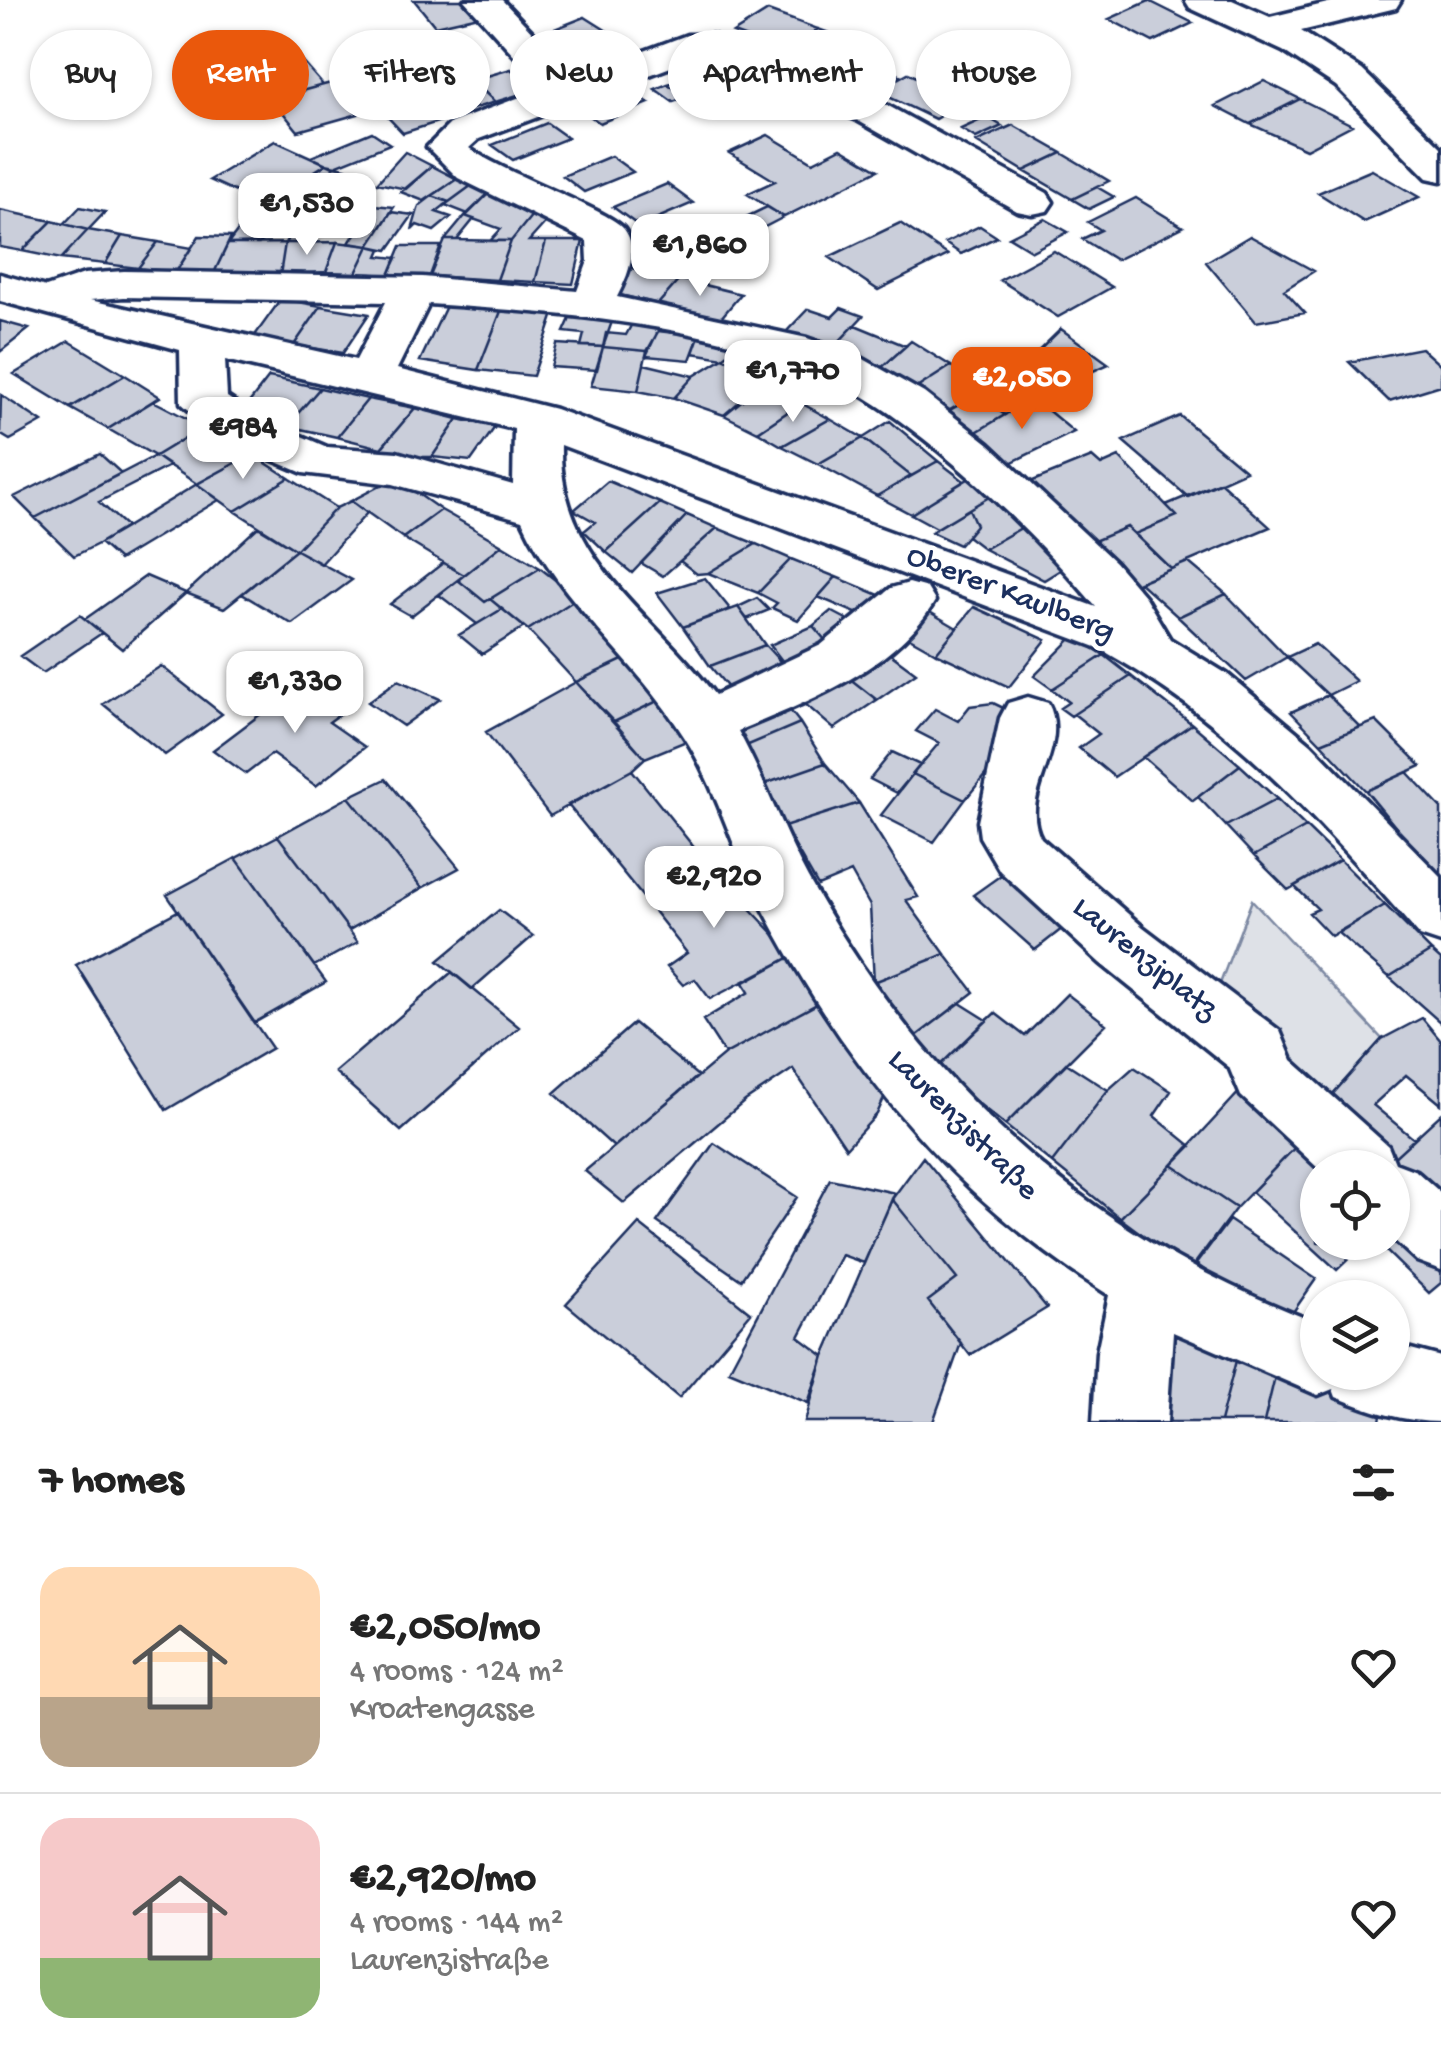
<!DOCTYPE html>
<html lang="en">
<head>
<meta charset="utf-8">
<style>
	body { margin:0; font-family:"Gochi Hand",sans-serif; background:#f2f2f2; color:#222; height:100vh; display:flex; flex-direction:column; font-size:38px; white-space:nowrap }
	* { box-sizing:border-box; margin:0 }
	p { font-size:32px; color:#767676 }
	.icon { flex:none; width:55px; height:55px; fill:none; stroke:currentColor; stroke-width:2; stroke-linecap:round; stroke-linejoin:round }
	.map { position:relative; height:1422px; overflow:hidden }
	.details { display:flex; flex-direction:column; background:#fff; flex:1 }
	.details>* { flex:none }
	.guide { position:absolute; left:30px; top:30px; width:1382px; height:90px; display:flex; gap:20px }
	.buttons { position:absolute; left:1300px; top:1150px; display:grid; gap:20px }
	.buttons a { display:grid; place-items:center; width:110px; height:110px; border-radius:50%; background:#fff; box-shadow:0 2px 8px #0004; font-size:50px }
	.price { position:absolute; translate:-50% -85px; padding:0 22px; border-radius:20px; background:#fff; color:#222; font-size:32px; line-height:65px; filter:drop-shadow(0 2px 5px #0008) }
	.price::after { content:''; position:absolute; left:50%; top:60px; width:30px; height:22px; margin-left:-15px; background:inherit; clip-path:polygon(0 0,100% 0,50% 100%) }
	.price.active { background:#ea580c; color:#fff }
	ul { padding:0; list-style:none }
	li { display:flex; align-items:center; gap:30px; height:250px; padding:0 40px }
	li+li { border-top:2px solid #e0e0e0 }
	li span { display:grid; place-items:center; flex:none; width:280px; height:200px; border-radius:30px; color:#555 }
	li>.icon { margin-inline-start:auto }
	span .icon { width:120px; height:120px; fill:#fffc; stroke-width:1 }
	li b { font-size:42px }
	h2 { display:flex; justify-content:space-between; align-items:center; height:120px; padding:0 40px; font-size:42px }
	.pill { padding:0 35px; border-radius:45px; background:#fff; box-shadow:0 2px 8px #0004; font-size:35px; line-height:90px }
	.pill.active { background:#ea580c; color:#fff }
	.map>svg:first-child { display:block }
	.green { fill:#dee1e7; stroke:#7c88a2; stroke-width:2.5 }
	.building { fill:#caceda; stroke:#1b2f5e; stroke-width:2.5 }
	.lines { fill:none; stroke-linecap:round; stroke-linejoin:round }
	.minor-casing { stroke:#1b2f5e; stroke-width:7 }
	.minor { fill:#fff; fill-rule:evenodd }
	.labels { text-anchor:middle; dominant-baseline:central; stroke-width:9; stroke-linejoin:round; paint-order:stroke }
	.street-label { font-size:32px; fill:#1b2f5e; stroke:#fff }
</style>
</head>
<body>
<div class="map">
<svg width="1441" height="1422" viewBox="0 0 1441 1422">
	<rect width="100%" height="100%" fill="#fff"/>
	<filter id="ink" filterUnits="userSpaceOnUse"><feTurbulence type="fractalNoise" baseFrequency=".01" numOctaves="2"/><feDisplacementMap in="SourceGraphic" scale="20" xChannelSelector="R" yChannelSelector="G"/><feConvolveMatrix kernelMatrix="1 2 1 2 8 2 1 2 1" color-interpolation-filters="sRGB"/></filter>
	<g filter="url(#ink)">
		<path class="green" d="M1252,900l130,139 -59,66 -110,-103z"/>
		<path class="building" d="M414,0h52l13,16 -44,10z
			M1149,1l44,22 -40,19 -44,-23z
			M768,11l50,18 -33,23 -52,-19z
			M585,17l46,29 -38,15 -46,-29z
			M818,29l61,22 -33,24 -61,-23z
			M296,54l27,31 -64,18 -26,-32z
			M602,60l11,9 -31,10 -11,-8z
			M720,64l19,12 -13,5 -18,-12z
			M476,66l11,10 24,-7 23,21 -39,12 -33,-32z
			M708,69l18,12 -13,5 -18,-12z
			M887,69l15,7 -19,11 -15,-8z
			M908,73l59,27 -32,19 -59,-28z
			M695,74l18,12 -13,5 -18,-12z
			M682,79l18,12 -13,6 -19,-13z
			M1264,81l36,18 -50,25 -35,-18z
			M331,83l27,31 -60,17 -26,-32z
			M475,83l20,19 -36,11 -20,-19z
			M668,84l19,13 -14,5 -18,-13z
			M629,89l20,14 -49,20 -20,-14z
			M439,94l21,21 -57,18 -21,-22z
			M1300,99l52,26 -46,24 -56,-25z
			M987,117l15,9 -26,12 -15,-9z
			M547,123l21,15 -55,22 -21,-15z
			M1013,125l49,28 -38,18 -48,-29z
			M372,132l18,12 -57,23 -22,-10z
			M768,135l45,27 28,-14 37,22 -94,47 -37,-23 28,-13 -46,-28z
			M275,141l51,23 -64,40 -52,-24z
			M405,152l27,14 -26,23 -29,-6z
			M1062,153l47,28 -37,18 -48,-28z
			M611,156l22,16 -49,20 -21,-16z
			M326,164l19,4 -40,38 -30,-7z
			M432,166l25,13 -33,22 -23,-9z
			M1372,170l47,27 -55,25 -46,-29z
			M457,179l14,7 -22,16 -17,-6z
			M667,184l26,19 -54,23 -26,-19z
			M471,186l17,8 -20,20 -23,-9z
			M1097,187l17,10 -25,12 -17,-10z
			M488,194l44,21 -21,26h-21l11,-12 -36,-13z
			M432,196l17,6 -13,10 15,5 -17,14 -17,-6 -5,5 7,-24z
			M1136,198l47,29 -67,33 -34,-21 19,-9 -13,-8z
			M271,199l20,3 -32,42h-31l24,-32z
			M311,200l19,3 -18,40h-27z
			M374,205l20,2 -25,39 -20,-3z
			M80,207l25,5 -17,18 -24,-6z
			M767,207l17,10 -50,26 -17,-12z
			M0,210l52,11 -30,30 -22,-4z
			M391,212l22,3 -25,35 -19,-4z
			M532,215l14,7 -17,19h17l-11,41 -38,-2 14,-39z
			M465,216l9,3 -17,21h-12z
			M1045,219l23,13 -36,19 -23,-14z
			M52,221l36,9 -27,29 -39,-8z
			M900,223l48,32 -70,35 -49,-33z
			M980,226l17,11 -36,17 -16,-11z
			M88,230l34,6 -17,28 -44,-5z
			M122,236l36,6 -20,26 -33,-4z
			M199,236l32,1 -18,38 -37,-3z
			M1250,236l64,35 -30,19 21,23 -49,9 -50,-60z
			M445,240h12l54,1 -14,39 -67,-4z
			M546,241h37l-10,43 -38,-2z
			M158,242l33,6 -15,24 -38,-4z
			M337,242l-11,30 -46,3 5,-32z
			M337,242l32,4 -13,27 -30,-1z
			M285,243l-5,32h-67l15,-31z
			M369,246l12,3 -3,7 19,2 -8,17 -33,-2z
			M401,246h40l-11,30 -41,-1z
			M1054,251l58,36 -54,30 -58,-37z
			M632,268l48,11 -22,25 -46,-11z
			M680,279l61,15 -21,25 -62,-15z
			M281,299l40,7 -27,39 -41,-7z
			M447,304l56,2 -25,64 -58,-9z
			M321,306l48,8 -26,39 -49,-8z
			M503,306l53,2 -23,68 -55,-6z
			M841,308l22,8 -31,33 -46,-17 22,-23 24,8z
			M573,312l41,4 -11,31 -22,-1 3,-12 -20,-2z
			M0,321l29,8 -29,23z
			M633,322l30,1 -16,28 -44,-4 3,-14 20,2z
			M855,325l51,21 -26,23 -48,-20z
			M1061,329l48,35 -63,28 -28,-21z
			M658,331l41,5 -9,24 -44,-4z
			M699,336l39,10 -15,12 -30,-5z
			M69,341l56,34 -55,33 -56,-34z
			M911,341l40,25 -39,25 -32,-22z
			M557,344l46,3 -6,23 -46,-3z
			M603,347l44,4 -9,40 -47,-5z
			M1421,348l20,18v19l-52,16 -40,-39z
			M723,358l49,18 -48,39 -50,-17 20,-22z
			M644,364l50,12 -20,22 -36,-7z
			M787,364l17,9 -27,20 -17,-9z
			M951,366l21,13 -6,4 14,9 -35,21 -33,-22z
			M125,375l35,22 -52,32 -38,-21z
			M269,377l51,11 -33,38 -49,-9z
			M760,384l41,19 -43,29 -34,-17z
			M320,388l48,11 -31,38 -50,-11z
			M1,395l41,27 -32,18 -10,-6z
			M976,395l29,20 -32,19 -28,-21z
			M1033,398l41,34 -70,34 -31,-32z
			M368,399l47,9 -34,40 -44,-11z
			M153,401l10,5 40,21 -48,29 -47,-27z
			M801,403l29,16 -48,27 -24,-14z
			M415,408l43,11 -26,38h-58z
			M1180,416l66,55 -58,26 -65,-56z
			M458,419l37,8 -24,34 -39,-4z
			M830,419l33,19 -45,26 -36,-18z
			M890,421l48,40 -27,15 -48,-38z
			M203,427l49,27 -55,30 -42,-28z
			M863,438l48,38 -34,20 -59,-32z
			M100,454l21,19 -86,45 -21,-21z
			M252,454l37,24 -54,33 -38,-27z
			M155,456l14,10 -70,36 28,25 -27,16 -26,13 -39,-38z
			M1092,457l9,8 18,-8 58,59 -42,18 -8,-7 -47,20 -62,-60z
			M938,461l26,20 -53,33 -34,-18z
			M973,476l21,18 -57,34 -26,-14z
			M289,478l47,30 -40,42 -61,-39z
			M395,478l46,32 -38,28 -52,-37z
			M608,481l52,22 -54,49 -22,-21 11,-9 -21,-12z
			M1220,482l50,45 -99,42 -36,-35 42,-18 -11,-11z
			M197,484l22,16 -100,60 -19,-17z
			M994,494l34,30 -44,25 -17,-13 9,-11 -7,-16z
			M351,501l16,12 -46,51 -25,-14 40,-42z
			M660,503l27,12 -55,58 -26,-21z
			M969,509l7,16 -17,20 -28,-13z
			M441,510l9,5 52,30 -38,30 -61,-37z
			M687,515l30,13 -54,48 -22,-13z
			M1028,524l42,40 -26,16 -60,-31z
			M258,527l38,23 -72,58 -38,-15z
			M1127,527l44,42 -48,20 -43,-42z
			M717,528l39,16 -48,29 -11,1 -17,-13z
			M756,544l35,15 -33,34 -50,-20z
			M502,545l38,23 -55,34 -27,-22z
			M296,550l56,30 -60,44 -50,-30z
			M791,559l45,18 -38,43 -26,-12 5,-5 -19,-10z
			M1188,562l38,32 -48,23 -39,-35z
			M443,563l21,12 -53,41 -21,-12z
			M540,568l38,30 -50,32 -38,-31z
			M146,576l40,17 -64,56 -37,-30z
			M836,577l60,25 -17,21 -61,-26z
			M705,578l25,31 -47,18 -26,-34z
			M458,580l27,22 5,-3 12,10 -25,15 -38,-29z
			M1226,594l61,63 -41,24 -68,-64z
			M578,598l53,58 -55,26 -48,-52z
			M757,598l12,12 -22,9 -9,-12z
			M916,604l41,24 -21,25 -44,-25z
			M738,607l27,38 -55,21 -27,-39z
			M974,607l72,33 -37,47 -73,-34z
			M502,609l22,18 -42,27 -23,-19z
			M831,611l40,21 -31,25 -27,-31z
			M80,615l22,18 -59,40 -23,-17z
			M813,626l27,31 -43,23 -27,-35z
			M1074,636l30,19 -52,34 -18,-13z
			M1315,644l41,37 -28,14 -41,-38z
			M765,645l32,35 -57,22 -30,-36z
			M878,645l38,28 -39,27 -37,-29z
			M1104,655l27,21 -60,40 -11,-8 9,-6 -17,-13z
			M631,656l37,40 -54,26 -38,-40z
			M161,666l61,48 -57,41 -62,-51z
			M840,671l37,29 -43,29 -36,-31z
			M1131,676l61,48 -78,53 -35,-29 20,-14 -25,-20z
			M306,680l41,29 -18,13 36,25 -49,39 -44,-32 -26,20 -33,-24z
			M398,680l42,19 -37,27 -35,-24z
			M576,682l69,76 -13,12 -82,46 -64,-84z
			M1328,695l32,32 -39,16 -30,-31z
			M668,696l33,39 -56,23 -31,-36z
			M782,700l18,23 -61,26 -16,-25z
			M993,703l25,12 4,14 -57,71 -52,-26 26,-31 -23,-12 19,-22 23,12 12,-15z
			M1376,721l45,45 -55,25 -45,-48z
			M800,723l25,40 -66,23 -20,-37z
			M1192,724l48,41 -47,36 -50,-44z
			M892,752l28,13 -23,28 -27,-14z
			M825,763l34,40 -75,24 -25,-41z
			M1240,765l37,34 -51,27 -28,-29z
			M632,770l72,90 -61,37 -75,-92z
			M1407,772l34,36v74l-75,-91z
			M913,774l52,26 -31,42 -53,-27z
			M386,779l73,89 -37,20 -73,-91z
			M349,797l73,91 -73,42 -71,-94z
			M1277,799l29,28 -52,29 -28,-30z
			M859,803l59,94 -12,3 39,54 -71,28 -4,-76 -19,-34 -33,14 -34,-59z
			M1306,827l34,33 -52,30 -34,-34z
			M278,836l80,106 -44,24 -78,-108z
			M236,858l90,124 -72,41 -87,-128z
			M704,860l90,95 -84,44 -15,-20 -12,6 -16,-18 20,-14 -44,-56z
			M1340,860l45,45 -54,31 -22,-23 9,-4 -24,-23z
			M1011,868l61,53 -37,29 -62,-55z
			M1385,905l46,46 -42,26 -51,-44z
			M499,910l34,26 -61,53 -34,-28z
			M178,911l94,137 -106,62 -90,-145z
			M1431,951l10,9v63l-52,-46z
			M945,954l29,38 -68,52 -32,-62z
			M794,955l34,43 -103,56 -22,-34 46,-28 -6,-9z
			M452,972l67,55 -118,104 -66,-59z
			M1067,994l39,30 -101,101 -69,-56 59,-56 30,23z
			M828,998l62,87 -13,29 -31,34 -53,-79 -48,32 -121,102 -39,-32 140,-117z
			M960,1003l27,17 -51,49 -30,-25z
			M1422,1018l19,23v63l-35,-29 -33,30 41,34 -25,23 -66,-57 59,-66z
			M634,1023l64,53 -84,71 -60,-54z
			M1066,1063l42,27 -56,73 -47,-38z
			M1134,1067l37,24 -17,25 37,30 -71,72 -68,-55 56,-73z
			M1243,1088l64,47 -71,73 -64,-43z
			M1441,1114v94l-52,-46z
			M1307,1135l11,33v74h48l-29,28 -85,-78z
			M714,1143l83,54 -56,83 -84,-58z
			M923,1157l124,151 -77,47 -42,-54 29,-22 -65,-80z
			M1172,1165l64,43 -46,62 -70,-52z
			M830,1179l65,14 -31,70 -22,-8 -43,82 25,19 -16,47 -79,-33z
			M892,1199l65,80 -29,22 33,42 -28,79h-128l19,-66z
			M1392,1216l49,38v29l-12,10 -52,-51h15z
			M1229,1220l87,59 -32,46 -88,-61z
			M639,1224l112,89 -72,85 -113,-94z
			M1161,1322l78,27 -19,73h-49l-34,-13z
			M1239,1349l39,15 -14,58h-44z
			M1278,1364l105,38 -3,20h-116z"/>
		<g class="lines">
			<g class="minor-casing">
				<path id="minor" d="M464,0h38l73,77 112,-42h26l170,68 164,90 6,9 -6,9 -15,3 -15,-3 -162,-92 -155,-63 -221,83 -10,9c32,24 140,62 155,81 16,21 3,48 -7,68l190,41 53,19 64,36 65,51 126,118 30,35 25,42 57,35 84,70 130,133v66l-21,-7c-97,-111 -192,-219 -324,-289l-535,-202c-3,114 92,168 154,250l106,-50 70,-57 18,-5 18,5 8,13c-40,68 -128,101 -197,130 29,53 48,111 79,163 117,204 280,346 501,429v49h74v-28l49,13v65c-37,0 -71,-11 -105,-25l-3,-8 -15,6 -145,-63 -6,90h-74l4,-70 12,-57c-157,-97 -269,-235 -352,-398 -26,-52 -41,-110 -72,-159 -48,-78 -124,-133 -163,-218l-129,-36 -90,-11 -82,-35 -40,-35 -1,-53 -180,-49v-27l46,13 38,-13 40,-3 299,6 154,14 11,-30 -1,-20 -129,-63 -31,-31 24,-24 93,-35zM124,297l262,5 -30,58 -266,-60zM429,304c129,9 285,19 403,75 88,42 201,153 264,228l-541,-198 -158,-40zM225,360l289,69 -1,56 -116,-33 -70,-5 -72,-31 -28,-19z
					M1185,0h47l38,17 70,-17h61l-5,8 -95,23 61,39 79,77v34l-14,-3 -91,-92 -53,-35 -93,-43z
					M1028,697l20,6c24,45 -31,92 -7,135l102,89 137,104 12,29 96,86 7,17 21,8 25,22v77l-24,-9 -25,-23v-70h-74l-77,-72 -12,-29 -129,-104 -100,-92 -20,-34 -2,-15 22,-104 8,-15z"/>
			</g>
			<use href="#minor" class="minor"/>
		</g>
	</g>
	<g class="labels">
		<g class="street-label">
			<text transform="translate(1010 595) rotate(21)">Oberer Kaulberg</text>
			<text transform="translate(1144 960) rotate(39)">Laurenziplatz</text>
			<text transform="translate(962 1126) rotate(45)">Laurenzistraße</text>
		</g>
	</g>
</svg>
<div class="buttons">
<a><svg class="icon" aria-label="locate" viewBox="0 0 24 24"><circle cx="12" cy="12" r="6"/><path d="M12 2v4M12 18v4M2 12h4M18 12h4"/></svg></a>
<a><svg class="icon" aria-label="layers" viewBox="0 0 24 24"><path d="M12 4l9 5-9 5-9-5zM3 14l9 5 9-5"/></svg></a>
</div>
<b class="price" style="left:307px;top:258px">€1,530</b>
<b class="price" style="left:700px;top:299px">€1,860</b>
<b class="price" style="left:793px;top:425px">€1,770</b>
<b class="price active" style="left:1022px;top:432px">€2,050</b>
<b class="price" style="left:243px;top:482px">€984</b>
<b class="price" style="left:295px;top:736px">€1,330</b>
<b class="price" style="left:714px;top:931px">€2,920</b>
<div class="guide">
<a class="pill">Buy</a>
<a class="pill active">Rent</a>
<a class="pill">Filters</a>
<a class="pill">New</a>
<a class="pill">Apartment</a>
<a class="pill">House</a>
</div>
</div>
<section class="details">
<h2>7 homes<svg class="icon" aria-label="filters" viewBox="0 0 24 24"><path d="M4 7h16M4 17h16"/><circle cx="9" cy="7" r="2"/><circle cx="15" cy="17" r="2"/></svg></h2>
<ul>
<li><span style="background:linear-gradient(#ffd9b3 65%,#b9a48a 0)"><svg class="icon" aria-label="home" viewBox="0 0 24 24"><path d="M3 11l9-7 9 7M6 9v11h12V9"/></svg></span><div><b>€2,050/mo</b><p>4 rooms · 124 m²</p><p>Kroatengasse</p></div><svg class="icon" aria-label="heart" viewBox="0 0 24 24"><path d="M12 20l-8-8c-3-5 5-10 8-4 3-6 11-1 8 4z"/></svg></li>
<li><span style="background:linear-gradient(#f6c9c9 70%,#8fb573 0)"><svg class="icon" aria-label="home" viewBox="0 0 24 24"><path d="M3 11l9-7 9 7M6 9v11h12V9"/></svg></span><div><b>€2,920/mo</b><p>4 rooms · 144 m²</p><p>Laurenzistraße</p></div><svg class="icon" aria-label="heart" viewBox="0 0 24 24"><path d="M12 20l-8-8c-3-5 5-10 8-4 3-6 11-1 8 4z"/></svg></li>
</ul>
</section>
</body>
</html>
